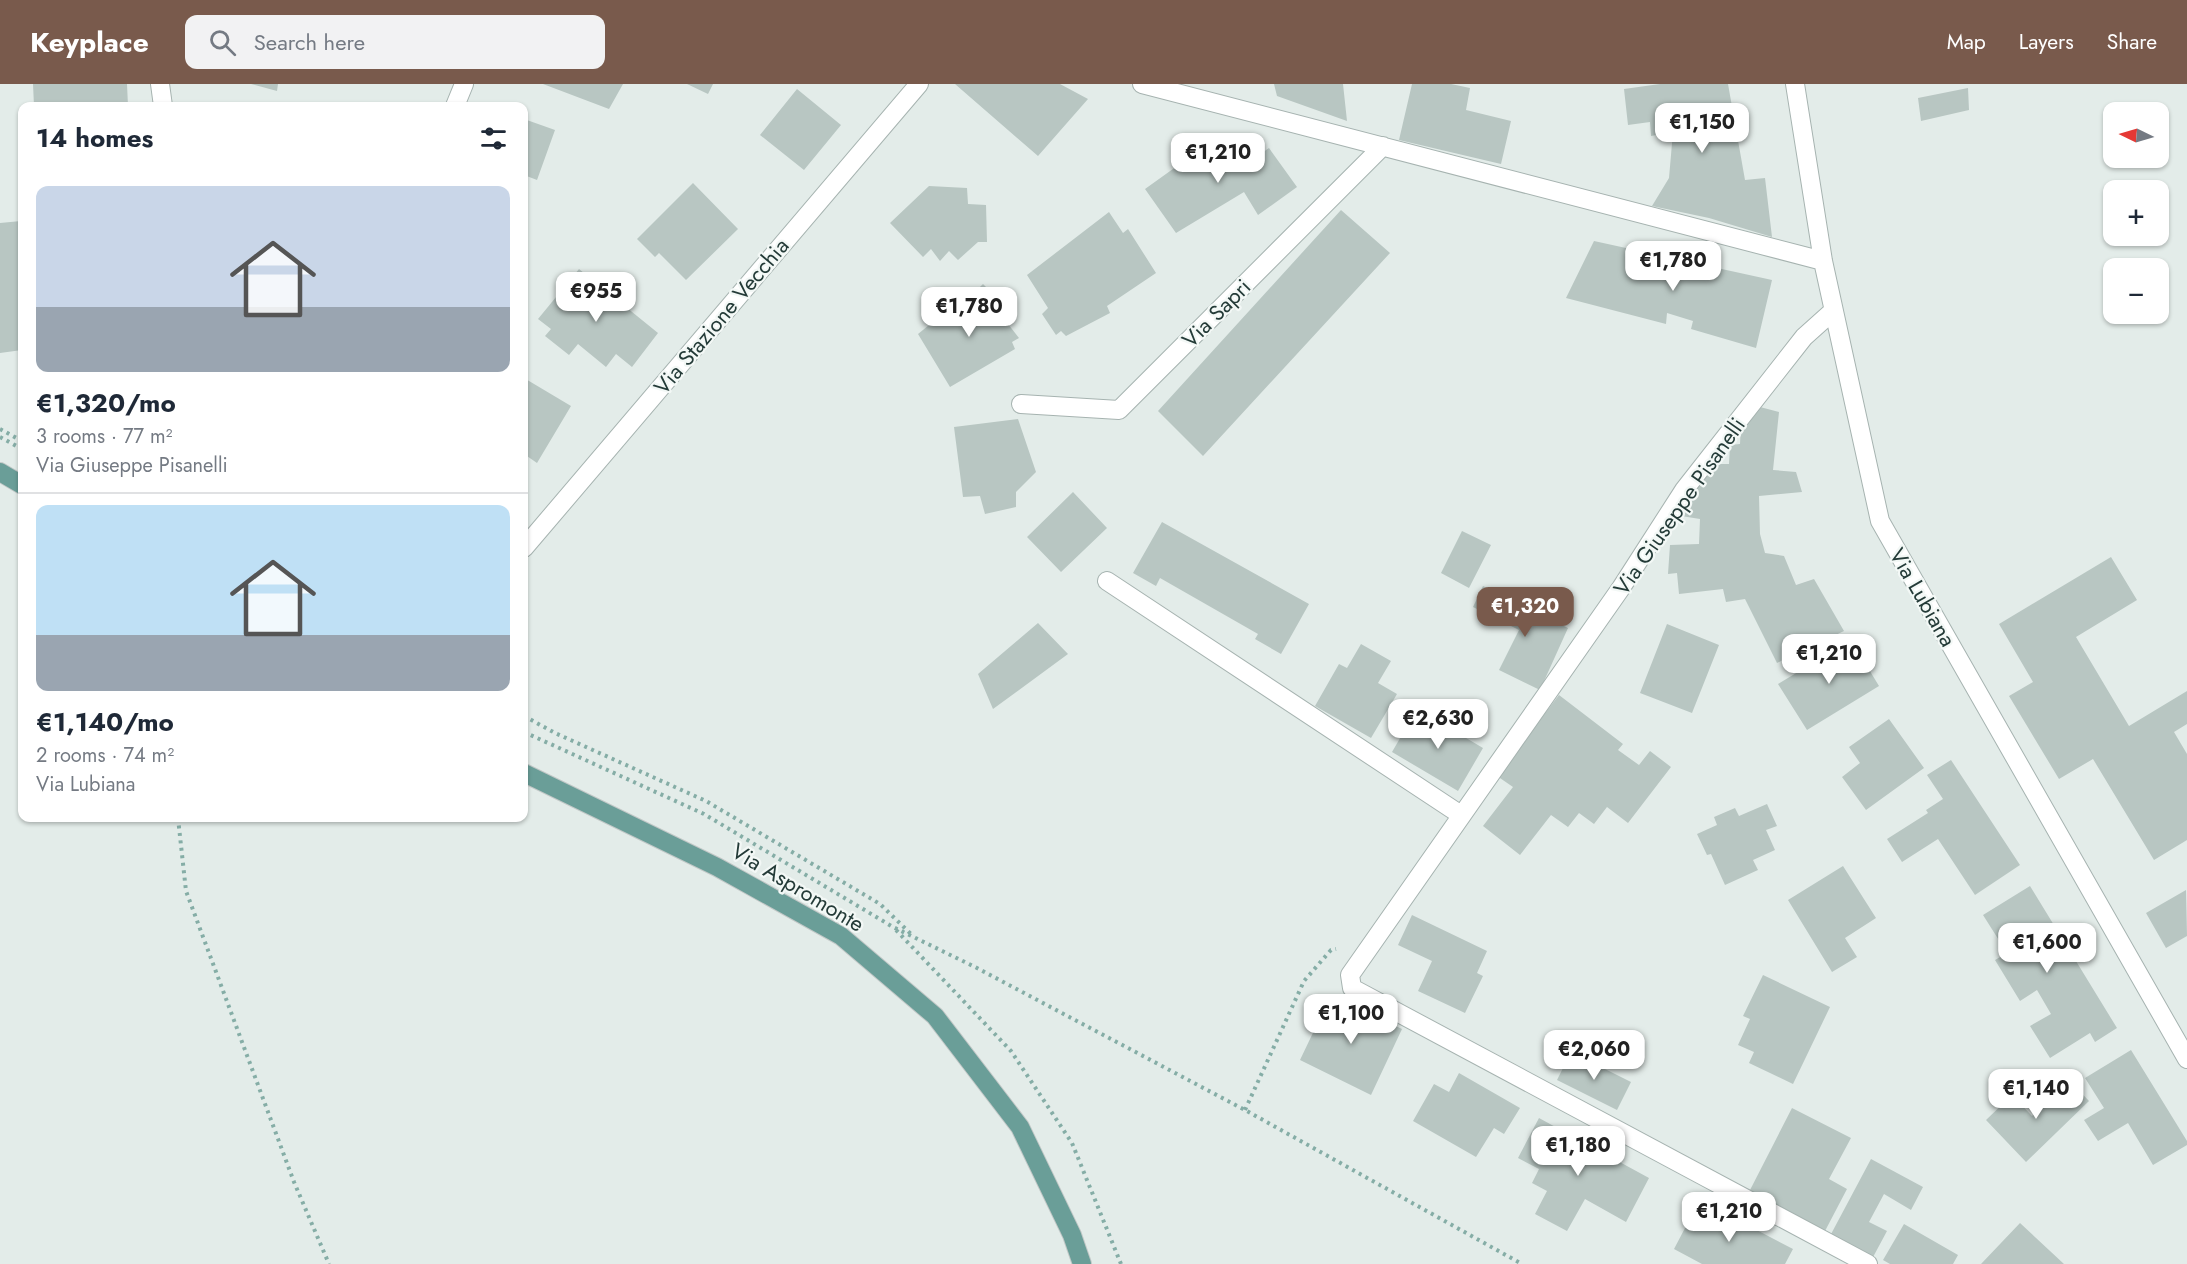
<!DOCTYPE html>
<html lang="en">
<head>
<meta charset="utf-8">
<style>
	body { margin:0; font-family:Jost,sans-serif; background:#f2f2f3; color:#1f2937; height:100vh; display:flex; flex-direction:column; font-size:22px; white-space:nowrap }
	* { box-sizing:border-box; margin:0 }
	p { font-size:20px; color:#747a83 }
	.icon { flex:none; width:33px; height:33px; fill:none; stroke:currentColor; stroke-width:2; stroke-linecap:round; stroke-linejoin:round }
	.map { position:relative; flex:1; overflow:hidden }
	.panel { position:absolute; left:18px; top:18px; width:510px; height:720px; display:flex; flex-direction:column; background:#fff; border-radius:12px; box-shadow:0 2px 4px #0004 }
	.panel>* { flex:none }
	.needle { width:39px; rotate:275deg }
	.buttons { position:absolute; left:2103px; top:18px; display:grid; gap:12px }
	.buttons a { display:grid; place-items:center; width:66px; height:66px; border-radius:12px; background:#fff; box-shadow:0 2px 4px #0004; font-size:30px }
	.price { position:absolute; translate:-50% -51px; padding:0 14px; border-radius:12px; background:#fff; color:#222; font-size:20px; line-height:39px; filter:drop-shadow(0 2px 3px #0008) }
	.price::after { content:''; position:absolute; left:50%; top:36px; width:18px; height:14px; margin-left:-9px; background:inherit; clip-path:polygon(0 0,100% 0,50% 100%) }
	.price.active { background:#795a4c; color:#fff }
	ul { padding:0; list-style:none }
	li { display:grid; align-content:center; gap:12px; height:318px; padding:0 18px }
	li+li { border-top:2px solid #e0e1e3 }
	li span { display:grid; place-items:center; height:186px; border-radius:12px; color:#555 }
	li>.icon { margin-inline-start:auto }
	span .icon { width:108px; height:108px; fill:#fffc; stroke-width:1 }
	li b { font-size:26px }
	h2 { display:flex; justify-content:space-between; align-items:center; height:72px; padding:0 18px; font-size:26px }
	header { display:flex; align-items:center; gap:36px; box-sizing:border-box; height:84px; padding:0 30px; background:#795a4c; color:#fff }
	header strong { font-size:28px }
	nav { display:flex; gap:33px; margin-inline-start:auto; font-size:21px }
	.search { width:420px; height:54px; background:#f2f2f3; display:flex; align-items:center; gap:15px; box-sizing:border-box; padding:0 21px; border-radius:12px; color:#747a83; font-size:22px }
	.map>svg:first-child { display:block }
	.building { fill:#b8c6c2 }
	.lines { fill:none; stroke-linecap:round; stroke-linejoin:round }
	.minor-casing { stroke:#a6b3b0; stroke-width:20 }
	.major-casing { stroke:#c2c8c7; stroke-width:20 }
	.path { stroke:#85ada6; stroke-width:4; stroke-dasharray:3 4.5; stroke-linecap:butt }
	.minor { stroke:#fff; stroke-width:18 }
	.major { stroke:#6a9e98; stroke-width:18 }
	.labels { text-anchor:middle; dominant-baseline:central; stroke-width:4.5; stroke-linejoin:round; paint-order:stroke }
	.street-label { font-size:22px; fill:#243b38; stroke:#f3f8f6 }
</style>
</head>
<body>
<header>
<strong>Keyplace</strong>
<div class="search"><svg class="icon" aria-label="search" viewBox="0 0 24 24"><circle cx="10" cy="10" r="6"/><path d="M15 15l6 6"/></svg>Search here</div>
<nav><a>Map</a><a>Layers</a><a>Share</a></nav>
</header>
<div class="map">
<svg width="2187" height="1180" viewBox="0 0 2187 1180">
	<rect width="100%" height="100%" fill="#e3ece9"/>
	<path class="building" d="M33,0h94l1,22h-94z
		M251,0h27l-1,7z
		M543,0h80l-14,25z
		M687,0h26l-5,10z
		M955,0h105l28,15 -50,57z
		M1274,0h69l4,37 -70,-25z
		M1412,0h39l19,4 -4,22 45,11 -10,43 -102,-24z
		M1660,0h68l17,96 20,-2 7,59 -63,-19 -57,-12 17,-28 4,-46 -22,4 -1,-14 -22,3 -4,-36z
		M1968,4l1,22 -48,11 -3,-23z
		M797,5l44,36 -37,45 -44,-35z
		M524,35l31,11 -18,50 -13,-5z
		M1219,52l20,33 30,-21 28,39 -39,28 -14,-23 -68,41 -31,-44z
		M693,99l45,46 -52,51 -27,-27 -4,4 -18,-18z
		M929,102l38,2 1,16 18,1 1,37h-9l-20,18 -9,-9 -9,10 -9,-12 -8,8 -33,-34z
		M1341,126l49,43 -187,203 -45,-45z
		M1109,128l14,21 5,-4 28,44 -49,33 3,7 -44,23 -5,-5 -5,4 -14,-21 6,-6 -21,-33z
		M21,137l1,18v111l-22,3v-130z
		M1594,157l178,39 -16,68 -65,-19 2,-8 -26,-8 -1,11 -100,-26z
		M579,185l79,64 -26,34 -16,-13 -10,13 -28,-23 -9,11 -24,-19 6,-7 -13,-10z
		M983,200l16,16 -5,6 25,32 -7,4 3,7 -65,38 -32,-53 16,-13 6,5z
		M524,294l47,28 -34,57 -13,-9z
		M1760,323l19,5 -6,58 23,2 6,20 -43,4 1,38 5,19 19,3 12,29 18,-6 30,52 -67,32 -32,-64 -19,3 -3,-13 -44,5 -2,-21 -9,1 2,-29 29,-1 1,-25 -25,-4 33,-51h21l1,-19 10,-1 1,-20z
		M1018,335l18,53 -20,20v15l-31,7 -5,-18 -17,1 -9,-70z
		M1073,408l34,36 -46,44 -34,-35z
		M1162,438l147,82 -28,50 -26,-15 3,-5 -98,-56 -4,8 -23,-13z
		M1462,447l29,14 -22,43 -28,-15z
		M2111,473l26,43 -61,37 53,89 58,-35v33l-13,8 13,22v86l-33,20 -61,-101 -34,20 -50,-83 24,-14 -34,-58z
		M1483,502l85,42 -28,62 -41,-20 20,-40 -46,-23z
		M1038,539l30,31 -75,55 -15,-35z
		M1667,540l52,21 -27,68 -52,-20z
		M1851,556l28,46 -72,44 -29,-46z
		M1361,560l30,17 -13,22 19,11 -26,44 -56,-32 24,-42 8,4z
		M1559,611l64,49 -5,6 21,15 11,-14 21,16 -43,56 -21,-16 -13,17 -15,-11 -11,14 -17,-12 -31,40 -37,-29 30,-39 -16,-11z
		M1417,625l66,39 -25,43 -66,-39z
		M1889,635l35,49 -58,42 -24,-33 18,-14 -11,-16z
		M1951,676l69,105 -45,30 -37,-56 -36,23 -15,-23 41,-26 -2,-3 17,-11 -16,-24z
		M1767,720l10,22 -11,4 9,20 -22,10 5,10 -33,15 -14,-31 -4,1 -10,-21 20,-9 -3,-8 21,-9 4,8z
		M1843,782l33,52 -31,20 12,19 -25,15 -44,-72z
		M2030,802l87,142 -22,14 -5,-9 -40,25 -20,-32 21,-12 -14,-24 -17,11 -25,-41 12,-7 -24,-38z
		M2186,806l1,46 -21,12 -20,-35z
		M1412,831l75,36 -10,22 6,3 -18,37 -47,-22 14,-30 -34,-16z
		M1763,891l67,32 -37,77 -44,-21 5,-11 -16,-7 12,-26 -7,-3z
		M1331,911l71,34 -31,66 -71,-35z
		M2131,966l56,91v4l-34,20 -25,-42 -30,18 -14,-21 20,-12 -19,-30z
		M1571,968l60,30 -14,28 -60,-30z
		M1459,989l61,35 -16,26 -10,-6 -18,29 -63,-36 21,-37 15,8z
		M2070,997l19,20 -63,61 -40,-42 26,-25 20,21z
		M1792,1024l59,30 -22,41 18,10 -22,42 -76,-39z
		M1539,1034l110,60 -23,44 -41,-23 -18,32 -32,-17 12,-23 -15,-8 7,-14 -21,-11z
		M1871,1075l52,28 -12,23 -27,-16 -15,28 18,9 -15,28 -42,-23z
		M1695,1125l30,16 5,-9 63,33 -8,15h-83l-28,-15z
		M2020,1139l44,41h-83z
		M1904,1140l54,31 -5,9h-63l-7,-4z"/>
	<g class="lines">
		<g class="minor-casing">
			<path id="minor" d="M160,0l3,22
				M1142,0l681,177
				M1795,0l28,177 57,260 307,538
				M455,22l9,-22
				M1833,227l-29,26 -120,153 -63,98 -271,387 2,13 516,276
				M1021,320l98,6 264,-264
				M524,464l395,-464
				M1107,497l354,234"/>
		</g>
		<g class="major-casing">
			<path id="major" d="M0,388l22,13
				M524,689l193,94 124,69 94,80 85,111 52,108 10,29"/>
		</g>
		<path class="path" d="M0,345l22,12
			M0,353l22,12
			M524,632l31,17 151,68 174,103 32,31
			M524,648l180,82 189,113 82,40 270,143 277,154
			M178,734l8,73 108,291 35,82
			M896,846l115,121 61,92 49,121
			M1245,1026l59,-129 27,-31 5,-1"/>
		<use href="#minor" class="minor"/>
		<use href="#major" class="major"/>
	</g>
	<g class="labels">
		<g class="street-label">
			<text transform="translate(1216 229) rotate(-45)">Via Sapri</text>
			<text transform="translate(721 232) rotate(-50)">Via Stazione Vecchia</text>
			<text transform="translate(1679 422) rotate(-55)">Via Giuseppe Pisanelli</text>
			<text transform="translate(1923 513) rotate(60)">Via Lubiana</text>
			<text transform="translate(798 803) rotate(31)">Via Aspromonte</text>
		</g>
	</g>
</svg>
<div class="buttons">
<a><svg class="needle" viewBox="-14 -14 28 28"><path d="M0-13l5 13h-10z" fill="#e53935"/><path d="M0 13l5-13h-10z" fill="#747a83"/></svg></a>
<a>+</a>
<a>−</a>
</div>
<b class="price" style="left:1702px;top:70px">€1,150</b>
<b class="price" style="left:1218px;top:100px">€1,210</b>
<b class="price" style="left:1673px;top:208px">€1,780</b>
<b class="price" style="left:596px;top:239px">€955</b>
<b class="price" style="left:969px;top:254px">€1,780</b>
<b class="price active" style="left:1525px;top:554px">€1,320</b>
<b class="price" style="left:1829px;top:601px">€1,210</b>
<b class="price" style="left:1438px;top:666px">€2,630</b>
<b class="price" style="left:2047px;top:890px">€1,600</b>
<b class="price" style="left:1351px;top:961px">€1,100</b>
<b class="price" style="left:1594px;top:997px">€2,060</b>
<b class="price" style="left:2036px;top:1036px">€1,140</b>
<b class="price" style="left:1578px;top:1093px">€1,180</b>
<b class="price" style="left:1729px;top:1159px">€1,210</b>
<section class="panel">
<h2>14 homes<svg class="icon" aria-label="filters" viewBox="0 0 24 24"><path d="M4 7h16M4 17h16"/><circle cx="9" cy="7" r="2"/><circle cx="15" cy="17" r="2"/></svg></h2>
<ul>
<li><span style="background:linear-gradient(#c9d6e8 65%,#9aa5b1 0)"><svg class="icon" aria-label="home" viewBox="0 0 24 24"><path d="M3 11l9-7 9 7M6 9v11h12V9"/></svg></span><div><b>€1,320/mo</b><p>3 rooms · 77 m²</p><p>Via Giuseppe Pisanelli</p></div></li>
<li><span style="background:linear-gradient(#bfe0f5 70%,#9aa5b1 0)"><svg class="icon" aria-label="home" viewBox="0 0 24 24"><path d="M3 11l9-7 9 7M6 9v11h12V9"/></svg></span><div><b>€1,140/mo</b><p>2 rooms · 74 m²</p><p>Via Lubiana</p></div></li>
</ul>
</section>
</div>
</body>
</html>
